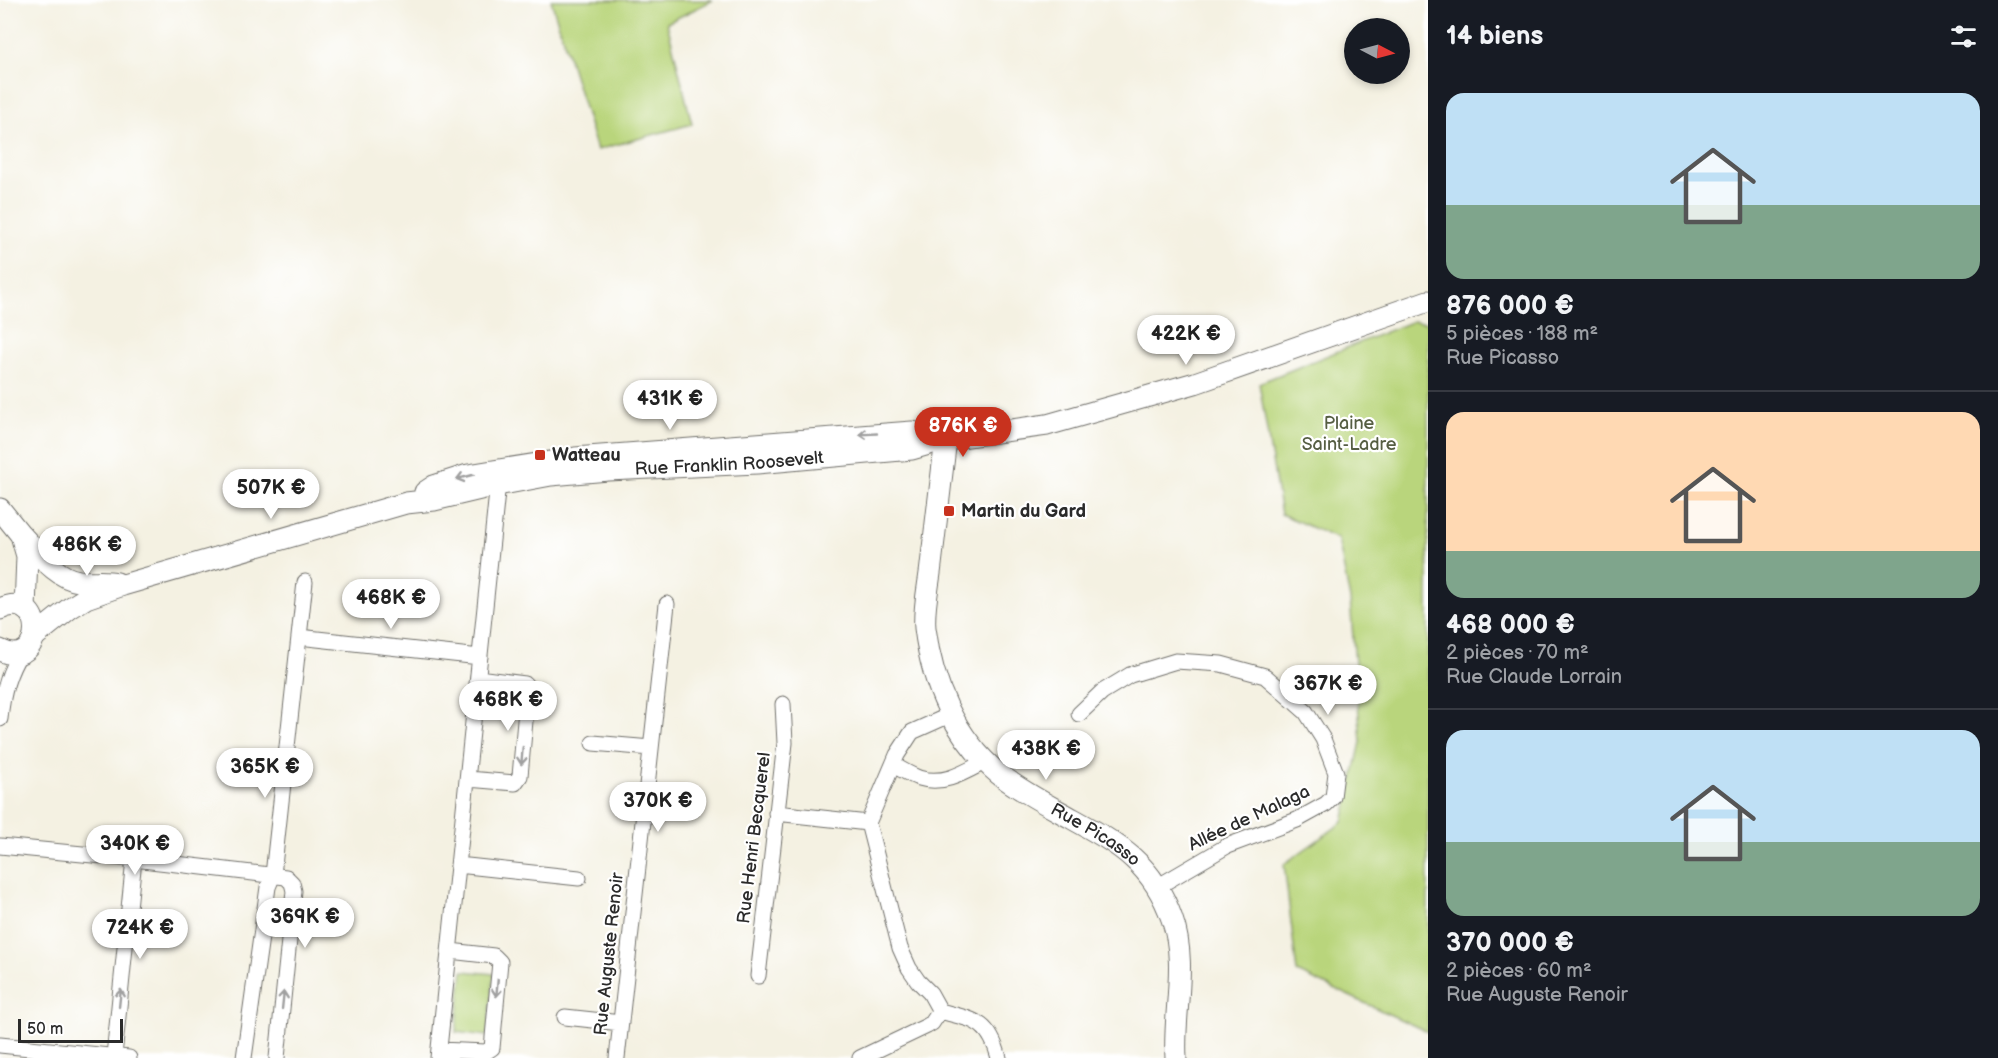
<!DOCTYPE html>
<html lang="fr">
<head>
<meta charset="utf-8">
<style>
	body { margin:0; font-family:"Balsamiq Sans",sans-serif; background:#20242c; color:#f1f3f6; height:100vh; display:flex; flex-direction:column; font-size:22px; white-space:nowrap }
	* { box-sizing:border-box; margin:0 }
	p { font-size:20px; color:#9ea1a6 }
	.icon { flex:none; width:33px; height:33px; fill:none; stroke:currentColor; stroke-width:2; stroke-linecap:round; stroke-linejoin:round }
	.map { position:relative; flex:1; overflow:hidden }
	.details { display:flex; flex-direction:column; background:#171b24; width:570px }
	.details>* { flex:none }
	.needle { width:39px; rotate:96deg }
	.tools { position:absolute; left:1344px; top:18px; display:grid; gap:12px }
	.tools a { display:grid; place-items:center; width:66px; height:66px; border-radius:50%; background:#171b24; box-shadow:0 3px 9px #0003; font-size:30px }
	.scale { position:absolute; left:18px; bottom:15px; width:105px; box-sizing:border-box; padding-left:6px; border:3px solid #2b2b2b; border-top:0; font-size:16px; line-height:21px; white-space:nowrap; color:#2b2b2b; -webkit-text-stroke:4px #fff; paint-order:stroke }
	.price { position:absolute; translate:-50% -51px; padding:0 14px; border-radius:21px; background:#fff; color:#222; font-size:20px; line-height:39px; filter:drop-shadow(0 2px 3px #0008) }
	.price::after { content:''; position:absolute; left:50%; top:36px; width:18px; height:14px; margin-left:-9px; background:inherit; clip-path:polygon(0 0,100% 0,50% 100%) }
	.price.on { background:#c8321e; color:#fff }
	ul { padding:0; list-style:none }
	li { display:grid; align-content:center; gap:12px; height:318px; padding:0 18px }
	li+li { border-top:2px solid #363941 }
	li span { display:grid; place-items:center; height:186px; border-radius:18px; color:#555 }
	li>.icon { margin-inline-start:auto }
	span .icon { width:108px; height:108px; fill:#fffc; stroke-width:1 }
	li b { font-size:26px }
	h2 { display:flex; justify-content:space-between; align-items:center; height:72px; padding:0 18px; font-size:26px }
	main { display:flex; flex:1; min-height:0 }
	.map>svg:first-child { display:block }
	.green { fill:#b9d57b; stroke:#728053; stroke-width:1.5 }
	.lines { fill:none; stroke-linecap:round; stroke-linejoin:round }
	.street-casing { stroke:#71706b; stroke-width:17 }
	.secondary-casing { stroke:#71706b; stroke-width:23 }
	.street { stroke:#fff; stroke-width:15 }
	.secondary { stroke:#fff; stroke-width:21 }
	.oneway { stroke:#a0a0a0 }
	.poi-dot { fill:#c8321e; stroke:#fff; stroke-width:2 }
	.labels { text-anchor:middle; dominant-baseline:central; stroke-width:4.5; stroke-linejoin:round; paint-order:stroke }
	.park-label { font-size:18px; fill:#565e43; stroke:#fff }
	.poi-label { font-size:18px; font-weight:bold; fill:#2b2b2b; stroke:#fff; text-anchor:start }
	.street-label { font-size:18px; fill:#2b2b2b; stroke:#fff }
</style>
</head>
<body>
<main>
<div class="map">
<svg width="1428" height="1058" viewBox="0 0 1428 1058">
	<rect width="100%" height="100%" fill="#fff"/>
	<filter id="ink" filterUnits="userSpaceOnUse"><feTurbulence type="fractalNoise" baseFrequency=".0167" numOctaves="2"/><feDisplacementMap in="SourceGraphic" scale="12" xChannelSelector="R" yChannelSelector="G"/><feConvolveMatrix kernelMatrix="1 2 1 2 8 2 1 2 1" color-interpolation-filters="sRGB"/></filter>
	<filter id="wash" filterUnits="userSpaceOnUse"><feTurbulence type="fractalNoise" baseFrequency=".008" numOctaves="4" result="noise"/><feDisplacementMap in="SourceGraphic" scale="24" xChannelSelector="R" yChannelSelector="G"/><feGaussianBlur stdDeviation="1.35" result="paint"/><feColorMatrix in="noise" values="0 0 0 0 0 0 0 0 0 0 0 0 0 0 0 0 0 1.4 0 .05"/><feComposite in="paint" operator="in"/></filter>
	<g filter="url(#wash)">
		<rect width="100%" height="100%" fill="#f4f1e2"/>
		<path class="green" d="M551,0h162l-46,23 25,101 -95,26z
			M1413,321l15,2v709l-131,-60 -13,-108 59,-42 18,-80 -11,-143 -12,-60 -57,-25 -22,-131z
			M463,971l31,3 -7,62 -31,-4z"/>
	</g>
	<g filter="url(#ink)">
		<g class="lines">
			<g class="street-casing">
				<path id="street" d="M299,637l181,20
					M1079,714l23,-22 28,-17 46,-14 45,3 44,12 41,36 17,27 13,34 -3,24 -7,7 -29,16 -70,26 -70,41
					M950,715l-38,17 -15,23 -29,68 32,125 9,20 9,13 12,12 10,18c34,9 49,9 59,47
					M0,719c2,-24 8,-47 21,-67
					M593,743l58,5
					M893,765c8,4 17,10 26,13 25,8 46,-6 67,-17
					M468,779l47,4 5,-7 8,-88 -3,-4 -47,-6
					M776,813l92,10
					M0,846l134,13 152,18 6,6 2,8 -17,167
					M458,865l121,13
					M758,976l27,-233 -2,-39
					M565,1017l56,6
					M0,1045l129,13
					M439,1050l47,2 6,-4 8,-86 -6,-6 -44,-5
					M114,1056l20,-197
					M244,1058l24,-171 5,-12 32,-293
					M438,1058l59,-566v-16
					M617,1058l50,-454
					M860,1058l67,-32 5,-3 8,-12"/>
			</g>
			<g class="secondary-casing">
				<g id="secondary">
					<path id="s1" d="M946,439c-5,42 -10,84 -15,126 -2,20 -8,44 -6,63 7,56 30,110 74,146 23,18 49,31 74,45 47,26 80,45 99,100 16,44 1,93 4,139"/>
					<path d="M425,492l9,-6 34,-11 107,-17 337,-26 31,7"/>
					<path d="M0,509l21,26 6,21 -2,53"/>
					<path d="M21,535c16,16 34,43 58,46 13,2 25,-1 38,2"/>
					<path d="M0,609c47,-22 45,64 0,41"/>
					<path id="s2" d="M35,636l35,-28 16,-10 37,-13 283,-82 28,-3 63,-15 54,-10 57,-5 149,-7 155,-14 34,-10 101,-14 148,-42 233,-82"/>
				</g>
			</g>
			<use href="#street" class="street"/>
			<use href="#secondary" class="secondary"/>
		</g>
		<defs><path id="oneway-shaft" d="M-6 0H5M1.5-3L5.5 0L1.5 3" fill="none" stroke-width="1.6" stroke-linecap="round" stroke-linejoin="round" transform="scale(1.5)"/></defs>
		<g class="oneway">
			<use href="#oneway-shaft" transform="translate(868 434) rotate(177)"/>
			<use href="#oneway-shaft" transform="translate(465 477) rotate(165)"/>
			<use href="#oneway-shaft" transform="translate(522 756) rotate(95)"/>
			<use href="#oneway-shaft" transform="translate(497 988) rotate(95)"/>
			<use href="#oneway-shaft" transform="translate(120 998) rotate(-84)"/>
			<use href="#oneway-shaft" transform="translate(283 1000) rotate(-84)"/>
		</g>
	</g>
	<g class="poi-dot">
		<rect x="534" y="449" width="12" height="12" rx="3"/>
		<rect x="943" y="505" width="12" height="12" rx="3"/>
	</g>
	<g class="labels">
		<g class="park-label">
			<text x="1349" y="423">Plaine<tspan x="1349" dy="21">Saint-Ladre</tspan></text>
		</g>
		<g class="poi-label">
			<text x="552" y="455">Watteau</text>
			<text x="961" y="511">Martin du Gard</text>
		</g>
		<g class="street-label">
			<text stroke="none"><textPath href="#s2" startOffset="724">Rue Franklin Roosevelt</textPath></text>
			<text transform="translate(1249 818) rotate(-25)">Allée de Malaga</text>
			<text stroke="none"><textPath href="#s1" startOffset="472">Rue Picasso</textPath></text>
			<text transform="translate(754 838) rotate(-83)">Rue Henri Becquerel</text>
			<text transform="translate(609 954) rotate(-84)">Rue Auguste Renoir</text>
		</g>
	</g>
</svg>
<div class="tools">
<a><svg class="needle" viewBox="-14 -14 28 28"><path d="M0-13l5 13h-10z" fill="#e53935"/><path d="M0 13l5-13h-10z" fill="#9ea1a6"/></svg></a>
</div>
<div class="scale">50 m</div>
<b class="price" style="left:1186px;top:366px">422K €</b>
<b class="price" style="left:670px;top:431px">431K €</b>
<b class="price on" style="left:963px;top:458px">876K €</b>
<b class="price" style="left:271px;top:520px">507K €</b>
<b class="price" style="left:87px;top:577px">486K €</b>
<b class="price" style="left:391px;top:630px">468K €</b>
<b class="price" style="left:1328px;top:716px">367K €</b>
<b class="price" style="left:508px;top:732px">468K €</b>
<b class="price" style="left:1046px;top:781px">438K €</b>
<b class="price" style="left:265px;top:799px">365K €</b>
<b class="price" style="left:658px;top:833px">370K €</b>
<b class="price" style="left:135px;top:876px">340K €</b>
<b class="price" style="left:305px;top:949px">369K €</b>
<b class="price" style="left:140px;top:960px">724K €</b>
</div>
<section class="details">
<h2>14 biens<svg class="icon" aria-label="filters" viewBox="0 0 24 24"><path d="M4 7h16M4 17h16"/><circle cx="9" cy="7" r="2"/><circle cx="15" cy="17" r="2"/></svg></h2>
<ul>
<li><span style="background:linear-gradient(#bfe0f5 60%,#7fa58c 0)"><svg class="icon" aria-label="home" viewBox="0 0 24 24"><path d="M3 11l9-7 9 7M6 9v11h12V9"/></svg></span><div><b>876 000 €</b><p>5 pièces · 188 m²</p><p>Rue Picasso</p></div></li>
<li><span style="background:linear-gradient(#ffd9b3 75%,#7fa58c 0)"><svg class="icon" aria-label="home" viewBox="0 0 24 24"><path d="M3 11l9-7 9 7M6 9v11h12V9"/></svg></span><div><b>468 000 €</b><p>2 pièces · 70 m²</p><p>Rue Claude Lorrain</p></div></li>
<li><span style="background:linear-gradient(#bfe0f5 60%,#7fa58c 0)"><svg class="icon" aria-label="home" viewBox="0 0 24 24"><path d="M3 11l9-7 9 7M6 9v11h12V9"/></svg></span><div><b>370 000 €</b><p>2 pièces · 60 m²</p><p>Rue Auguste Renoir</p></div></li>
</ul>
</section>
</main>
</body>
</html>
